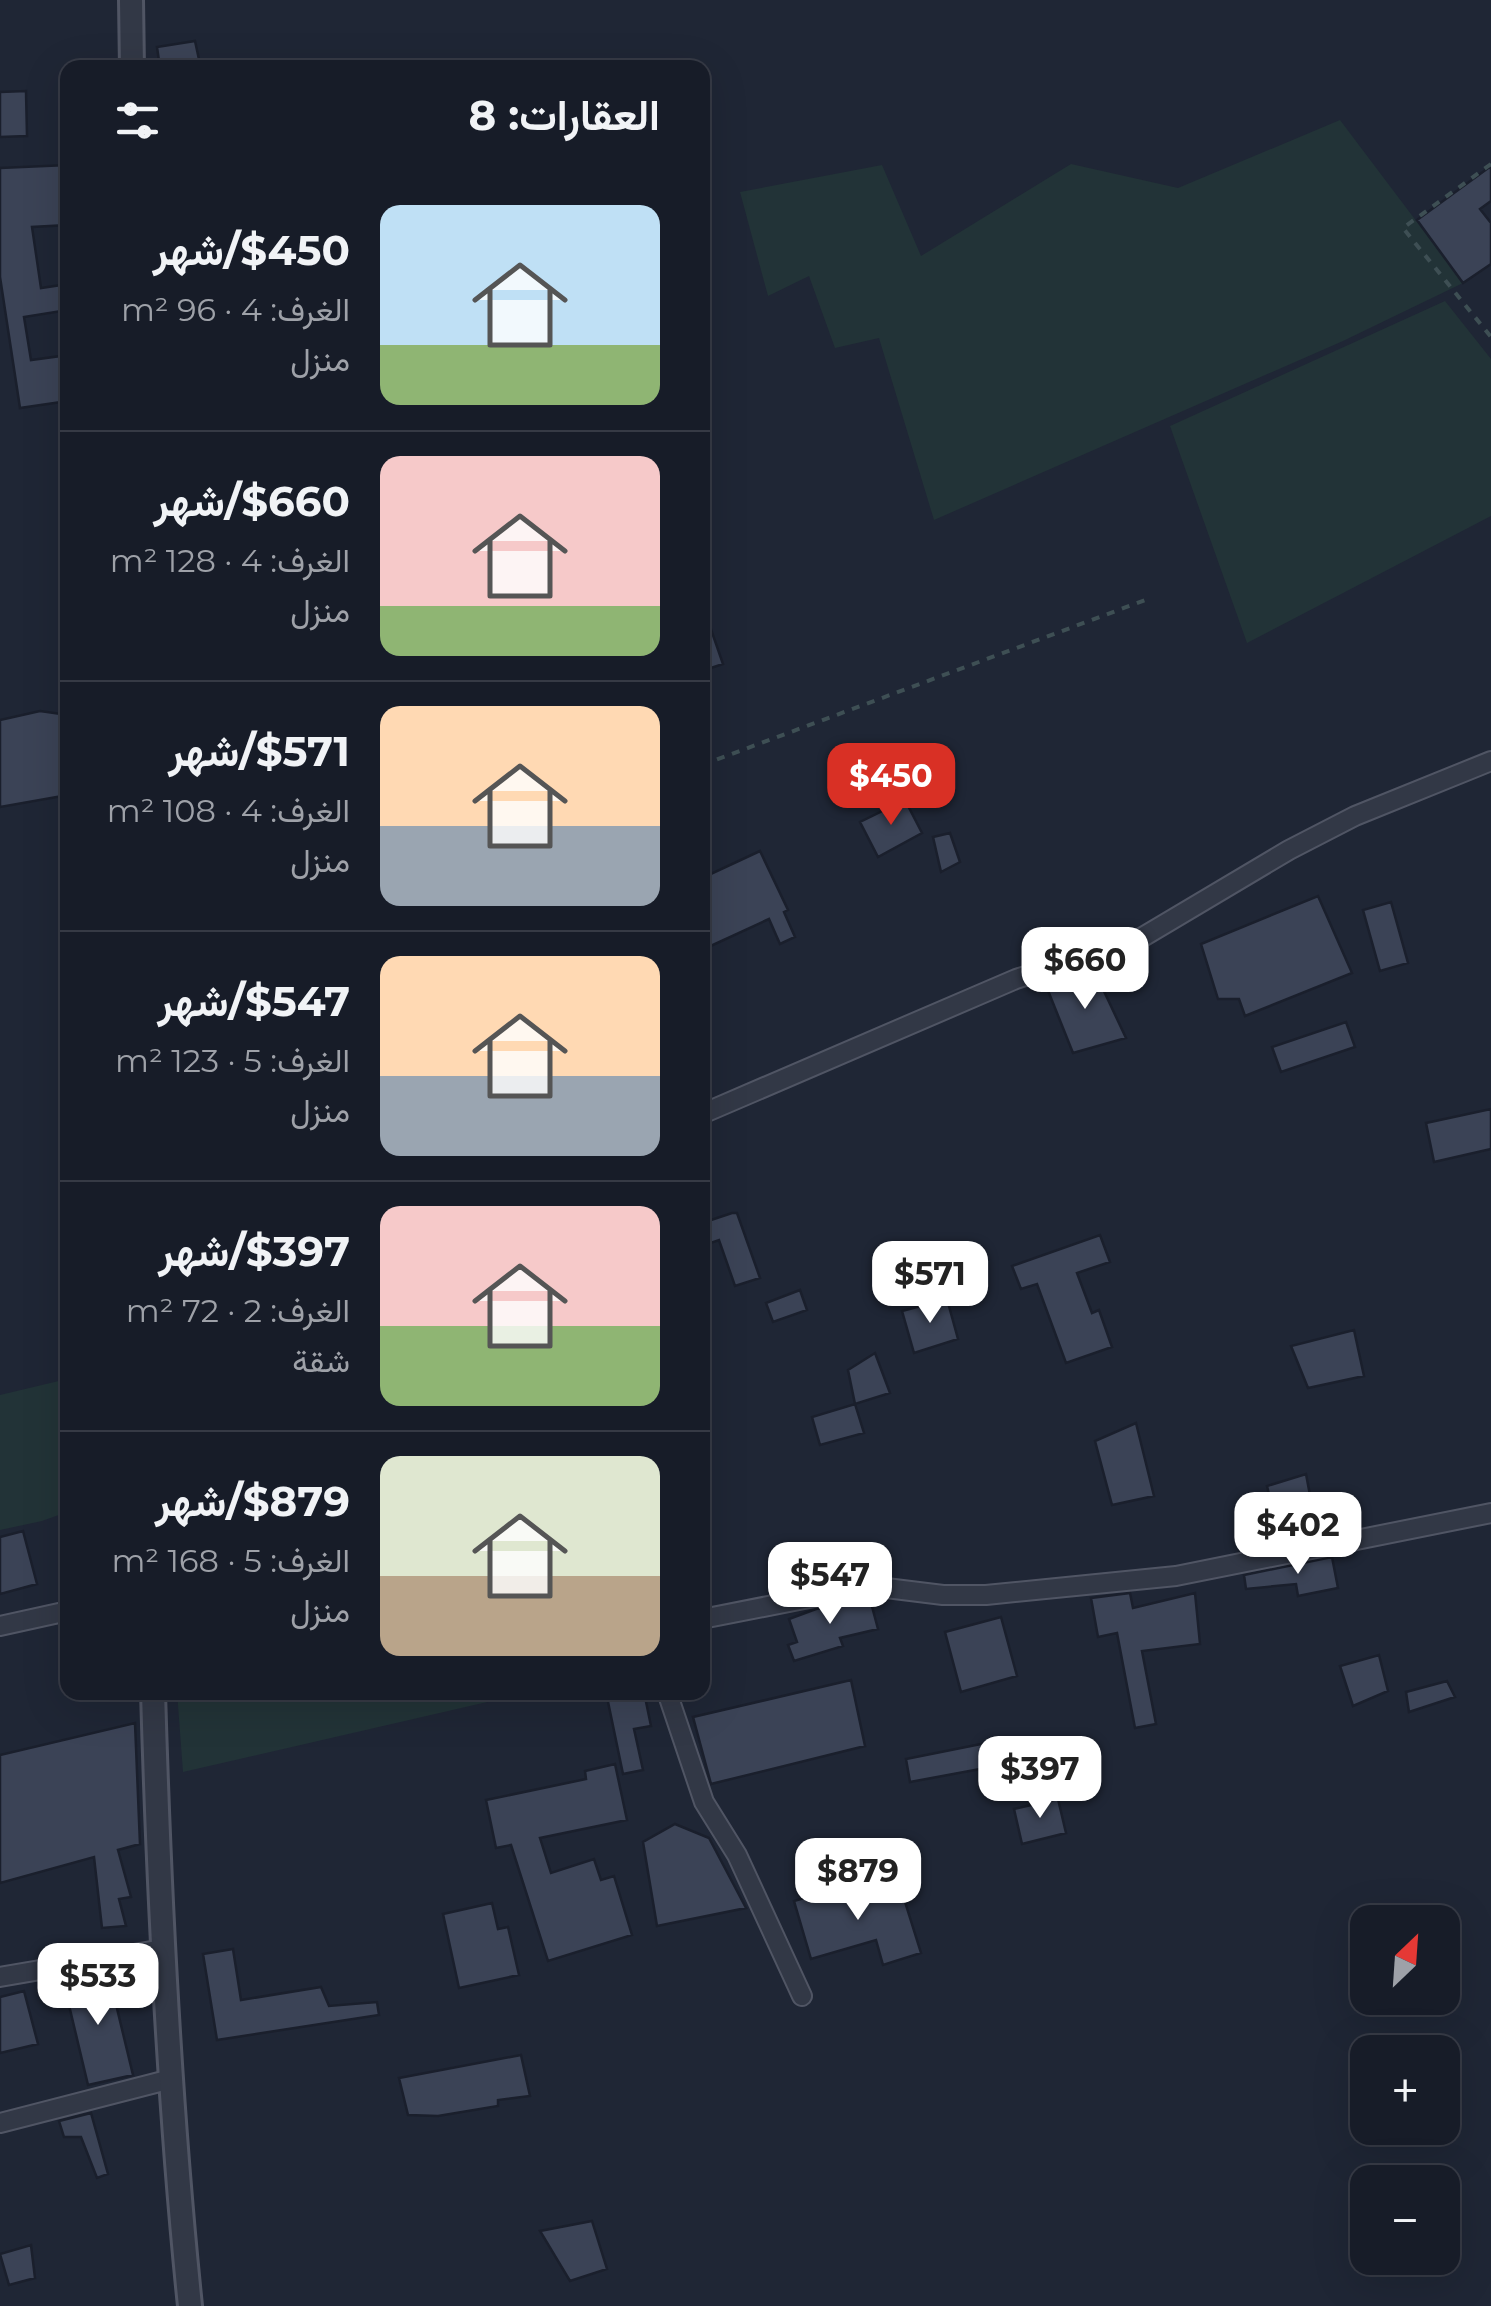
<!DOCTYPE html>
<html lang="ar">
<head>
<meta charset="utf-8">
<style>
	body { margin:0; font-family:Montserrat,Vazirmatn,sans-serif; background:#202530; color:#f1f3f6; direction:rtl; height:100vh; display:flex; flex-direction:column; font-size:38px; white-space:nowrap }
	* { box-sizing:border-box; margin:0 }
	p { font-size:32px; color:#9ea1a8 }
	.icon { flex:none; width:55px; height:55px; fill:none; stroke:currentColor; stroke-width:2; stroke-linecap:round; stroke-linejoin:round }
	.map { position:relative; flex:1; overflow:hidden; direction:ltr }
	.drawer { position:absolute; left:60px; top:60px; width:650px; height:1640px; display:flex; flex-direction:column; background:#171c28; border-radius:20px; box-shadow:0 10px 40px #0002,0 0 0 2px #363a45; direction:rtl }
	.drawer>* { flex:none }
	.needle { width:65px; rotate:25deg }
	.controls { position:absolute; left:1350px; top:1905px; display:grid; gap:20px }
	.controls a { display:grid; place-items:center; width:110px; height:110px; border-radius:20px; background:#171c28; box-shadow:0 10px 40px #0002,0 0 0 2px #363a45; font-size:50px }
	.price { position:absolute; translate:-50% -85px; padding:0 22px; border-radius:20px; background:#fff; color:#222; font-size:32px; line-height:65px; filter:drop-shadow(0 2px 5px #0008) }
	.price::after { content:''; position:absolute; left:50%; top:60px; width:30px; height:22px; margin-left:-15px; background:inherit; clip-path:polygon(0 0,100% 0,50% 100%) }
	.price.current { background:#d93025; color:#fff }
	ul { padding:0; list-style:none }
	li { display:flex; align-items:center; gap:30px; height:250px; padding:0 50px }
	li+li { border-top:2px solid #363a45 }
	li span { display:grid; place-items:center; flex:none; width:280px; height:200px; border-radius:20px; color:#555 }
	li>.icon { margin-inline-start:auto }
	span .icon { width:120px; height:120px; fill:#fffc; stroke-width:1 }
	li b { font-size:42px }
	h2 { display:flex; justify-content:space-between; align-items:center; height:120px; padding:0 50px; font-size:42px }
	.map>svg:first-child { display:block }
	.green { fill:#223337 }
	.building { fill:#3b4356; stroke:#1a1f2c; stroke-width:2.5 }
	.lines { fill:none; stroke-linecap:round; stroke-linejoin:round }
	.minor-casing { stroke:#505564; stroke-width:22 }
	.tertiary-casing { stroke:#505564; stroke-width:28 }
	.path { stroke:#3e4f54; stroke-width:4; stroke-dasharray:8 8; stroke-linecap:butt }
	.minor { stroke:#323846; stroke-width:18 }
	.tertiary { stroke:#323846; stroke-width:22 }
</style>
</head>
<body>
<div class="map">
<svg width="1491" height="2306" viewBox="0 0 1491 2306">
	<rect width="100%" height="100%" fill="#1f2635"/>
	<path class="green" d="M1340,120l123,163 -120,58 -409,179 -55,-182 -44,10 -26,-72 -41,20 -28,-104 142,-27 39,91 150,-92 107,24z
		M1445,301l46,58v157l-244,127 -77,-217z
		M67,1379v133l-25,9 -42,9v-135z
		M177,1692h349v1l-343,79z"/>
	<path class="building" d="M195,41l5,23 -40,4 -3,-21z
		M26,91l1,45 -27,1v-45z
		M68,165v60l-36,2 9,61 27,-4v26l-44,7 7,43 30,-4 7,45 -48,7 -20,-131v-109z
		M1491,166v35l-11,8 11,14v41l-28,19 -46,-63z
		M702,612h3l18,52 -21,7z
		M40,711l28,4v80l-68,12v-87z
		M905,800l17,33 -44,24 -18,-35z
		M950,833l10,29 -19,10 -8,-35z
		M760,851l28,59 -4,2 11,25 -15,7 -11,-25 -67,31v-72z
		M1318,896l34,77 -107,43 -6,-17h-21l-17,-55z
		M1391,902l17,61 -28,8 -17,-61z
		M1094,970l32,68 -53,15 -28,-70z
		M1346,1022l9,25 -74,25 -9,-25z
		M1491,1109v40l-57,13 -8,-39z
		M732,1213h5l23,65 -25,8 -16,-46 -17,6v-23z
		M1100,1235l10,27 -33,11 15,40 7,-3 13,37 -46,16 -29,-79 -16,5 -9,-23z
		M800,1290l7,20 -34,12 -7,-19z
		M947,1299l11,40 -44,14 -12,-42z
		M1354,1330l10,46 -56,12 -17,-42z
		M875,1353l15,40 -35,11 -7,-34z
		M855,1404l9,29 -44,12 -8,-28z
		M1136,1423l18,73 -42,9 -17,-64z
		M1306,1474l10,53 -67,16 25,-28 -7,-29z
		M23,1531l14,53 -37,10v-57z
		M1332,1557l6,31 -40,8 -2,-12 -50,5 -2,-14z
		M1130,1593l3,15 62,-15 5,51 -58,7 14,73 -21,4 -18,-95 -19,4 -7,-39z
		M870,1599l8,30 -38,9 3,8 -49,15 -6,-16 9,-3 -8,-23 27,-10z
		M1001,1617l16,59 -56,16 -16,-60z
		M1379,1655l9,36 -35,15 -13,-40z
		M851,1680l14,66 -154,38 -18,-67z
		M1447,1681l8,16 -46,15 -3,-20z
		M630,1692h14l7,34 -17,3 9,41 -20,4 -16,-77z
		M135,1723l5,121 -22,6 13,47 -12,2 7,27 -24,2 -8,-71 -94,26v-128z
		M986,1743l5,24 -81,15 -4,-23z
		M615,1764l12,56 -87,18 11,35 43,-14 7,21 13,-4 18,59 -84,26 -37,-116 -15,3 -10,-48 100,-21 -1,-8z
		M1058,1799l8,34 -44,11 -8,-35z
		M675,1824l34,14 37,70 -89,18 -14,-84z
		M855,1883l4,15 41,-12 21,67 -38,12 -7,-25 -65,19 -17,-58z
		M492,1903l6,26 10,-2 11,48 -60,13 -16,-74z
		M233,1949l8,51 80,-13 8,19 48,-4 2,13 -162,25 -14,-86z
		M108,1971l25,104 -45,10 -25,-105z
		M24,1991l14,53 -38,9v-56z
		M521,2055l9,41 -32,4v6l-60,10 -30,-1 -9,-37z
		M91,2113l17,61 -11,4 -16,-41h-17l-5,-16z
		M592,2221l15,48 -37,12 -30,-50z
		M31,2245l4,33 -26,7 -9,-31z"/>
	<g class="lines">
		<g class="minor-casing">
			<path id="minor" d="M702,1114l314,-135 120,-38 153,-91 66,-34 136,-55
				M702,1619l168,-33 73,9h43l190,-19 315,-63
				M0,1626l68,-15
				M667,1692l37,110 33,53 65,141
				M0,1977l163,-28
				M0,2123l171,-44"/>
		</g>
		<g class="tertiary-casing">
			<path id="tertiary" d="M131,0l1,68
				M153,1692c6,205 16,410 37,614"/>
		</g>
		<path class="path" d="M1491,164l-88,64 88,109
			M702,765l446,-166"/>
		<use href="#minor" class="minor"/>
		<use href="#tertiary" class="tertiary"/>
	</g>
</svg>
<div class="controls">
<a><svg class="needle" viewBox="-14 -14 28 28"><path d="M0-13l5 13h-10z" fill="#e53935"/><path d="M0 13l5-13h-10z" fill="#9ea1a8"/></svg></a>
<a>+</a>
<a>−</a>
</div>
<b class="price current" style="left:891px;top:828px">$450</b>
<b class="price" style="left:1085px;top:1012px">$660</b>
<b class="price" style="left:930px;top:1326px">$571</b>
<b class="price" style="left:1298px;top:1577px">$402</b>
<b class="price" style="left:830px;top:1627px">$547</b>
<b class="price" style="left:1040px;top:1821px">$397</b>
<b class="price" style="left:858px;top:1923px">$879</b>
<b class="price" style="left:98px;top:2028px">$533</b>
<section class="drawer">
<h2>العقارات: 8<svg class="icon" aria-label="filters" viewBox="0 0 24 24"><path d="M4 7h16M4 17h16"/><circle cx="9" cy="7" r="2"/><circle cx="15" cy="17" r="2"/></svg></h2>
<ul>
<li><span style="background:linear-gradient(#bfe0f5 70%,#8fb573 0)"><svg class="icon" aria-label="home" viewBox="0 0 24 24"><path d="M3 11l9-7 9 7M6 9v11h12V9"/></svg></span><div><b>$450/شهر</b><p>الغرف: 4 · 96 m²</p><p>منزل</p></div></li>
<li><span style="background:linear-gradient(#f6c9c9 75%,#8fb573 0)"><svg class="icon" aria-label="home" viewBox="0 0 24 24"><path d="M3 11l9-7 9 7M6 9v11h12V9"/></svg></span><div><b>$660/شهر</b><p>الغرف: 4 · 128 m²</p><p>منزل</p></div></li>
<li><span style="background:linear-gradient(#ffd9b3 60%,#9aa5b1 0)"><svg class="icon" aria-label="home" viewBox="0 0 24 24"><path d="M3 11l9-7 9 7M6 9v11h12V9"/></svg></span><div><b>$571/شهر</b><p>الغرف: 4 · 108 m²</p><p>منزل</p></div></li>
<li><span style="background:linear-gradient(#ffd9b3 60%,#9aa5b1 0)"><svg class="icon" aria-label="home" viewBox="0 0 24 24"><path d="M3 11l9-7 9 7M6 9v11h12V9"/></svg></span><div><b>$547/شهر</b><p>الغرف: 5 · 123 m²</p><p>منزل</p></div></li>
<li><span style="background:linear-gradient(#f6c9c9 60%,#8fb573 0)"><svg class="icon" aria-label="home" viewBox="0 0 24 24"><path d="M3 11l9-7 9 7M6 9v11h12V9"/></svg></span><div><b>$397/شهر</b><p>الغرف: 2 · 72 m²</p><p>شقة</p></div></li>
<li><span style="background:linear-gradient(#dfe7d0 60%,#b9a48a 0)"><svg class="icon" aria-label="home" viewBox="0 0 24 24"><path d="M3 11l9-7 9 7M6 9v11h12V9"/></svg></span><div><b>$879/شهر</b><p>الغرف: 5 · 168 m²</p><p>منزل</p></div></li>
</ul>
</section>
</div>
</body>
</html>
